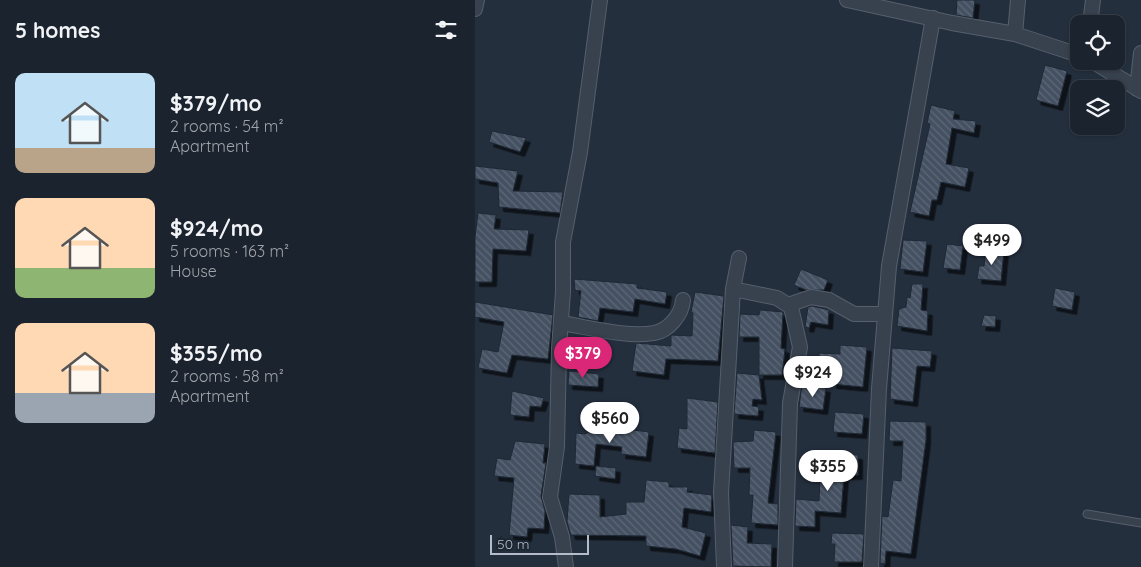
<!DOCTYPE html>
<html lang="en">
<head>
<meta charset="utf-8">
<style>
	body { margin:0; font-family:Quicksand,sans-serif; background:#242b36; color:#f1f3f6; height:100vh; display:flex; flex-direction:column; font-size:19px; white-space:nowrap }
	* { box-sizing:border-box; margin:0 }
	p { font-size:16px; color:#a0a4aa }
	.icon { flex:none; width:28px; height:28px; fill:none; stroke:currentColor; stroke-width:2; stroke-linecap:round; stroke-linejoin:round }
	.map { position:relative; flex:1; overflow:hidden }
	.details { display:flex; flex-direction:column; background:#1b232e; width:475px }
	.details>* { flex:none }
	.fabs { position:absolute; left:595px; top:15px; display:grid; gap:10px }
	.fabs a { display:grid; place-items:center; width:55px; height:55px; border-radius:10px; background:#1b232e; box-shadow:0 1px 4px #0004,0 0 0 1px #39404a; font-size:25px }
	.scale { position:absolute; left:15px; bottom:12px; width:99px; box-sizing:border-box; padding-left:5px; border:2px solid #b4bcc9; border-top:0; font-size:14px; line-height:18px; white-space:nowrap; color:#b4bcc9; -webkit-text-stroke:4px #1d2633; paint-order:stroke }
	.price { position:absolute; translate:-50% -42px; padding:0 11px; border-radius:18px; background:#fff; color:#222; font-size:16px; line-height:32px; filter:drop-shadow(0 1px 2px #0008) }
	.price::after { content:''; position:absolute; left:50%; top:30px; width:15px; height:11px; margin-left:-8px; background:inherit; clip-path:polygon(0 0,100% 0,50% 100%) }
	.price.active { background:#db2777; color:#fff }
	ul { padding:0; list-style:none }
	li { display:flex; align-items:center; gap:15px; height:125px; padding:0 15px }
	li span { display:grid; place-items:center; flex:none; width:140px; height:100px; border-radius:10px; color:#555 }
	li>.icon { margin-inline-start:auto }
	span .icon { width:60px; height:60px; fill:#fffc; stroke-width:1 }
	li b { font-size:21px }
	h2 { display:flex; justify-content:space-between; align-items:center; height:60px; padding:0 15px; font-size:21px }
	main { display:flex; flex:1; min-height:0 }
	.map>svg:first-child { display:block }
	.building { fill:url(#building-back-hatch); stroke:#1f2835; filter:url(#shadow) }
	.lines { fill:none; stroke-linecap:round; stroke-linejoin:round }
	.lane-casing { stroke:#565f6c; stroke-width:9 }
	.street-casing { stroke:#565f6c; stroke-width:16 }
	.lane { stroke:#38414e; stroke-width:7 }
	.street { stroke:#38414e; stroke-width:14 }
</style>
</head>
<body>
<main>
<section class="details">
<h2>5 homes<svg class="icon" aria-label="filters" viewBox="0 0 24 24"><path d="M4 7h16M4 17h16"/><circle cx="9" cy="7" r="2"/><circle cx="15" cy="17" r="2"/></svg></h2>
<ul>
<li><span style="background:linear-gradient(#bfe0f5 75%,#b9a48a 0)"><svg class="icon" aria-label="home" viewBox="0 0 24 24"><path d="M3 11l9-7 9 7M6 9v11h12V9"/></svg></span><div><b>$379/mo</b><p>2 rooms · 54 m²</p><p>Apartment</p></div></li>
<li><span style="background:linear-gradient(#ffd9b3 70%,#8fb573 0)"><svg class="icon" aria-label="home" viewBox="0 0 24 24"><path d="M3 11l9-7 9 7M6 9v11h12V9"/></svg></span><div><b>$924/mo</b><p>5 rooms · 163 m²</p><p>House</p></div></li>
<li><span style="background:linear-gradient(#ffd9b3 70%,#9aa5b1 0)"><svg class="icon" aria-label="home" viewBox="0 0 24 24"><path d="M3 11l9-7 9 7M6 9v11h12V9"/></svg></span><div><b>$355/mo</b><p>2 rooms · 58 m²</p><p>Apartment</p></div></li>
</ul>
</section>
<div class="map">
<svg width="666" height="567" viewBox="0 0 666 567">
	<defs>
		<pattern id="building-back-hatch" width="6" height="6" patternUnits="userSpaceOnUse" patternTransform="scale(1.25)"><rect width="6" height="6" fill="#455162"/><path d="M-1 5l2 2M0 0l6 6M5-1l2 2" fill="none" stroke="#5d6877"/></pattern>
		<filter id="shadow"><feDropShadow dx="4.5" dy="4.5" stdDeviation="0" flood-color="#0009"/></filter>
	</defs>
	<rect width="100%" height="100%" fill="#242f3e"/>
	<path class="building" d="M482,0h18l-2,18 -17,-3z
		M570,65l22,6 -9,35 -22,-6z
		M456,105l24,6 -2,8 23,2 -2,12 -22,-5 -6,36 23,4 -4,19 -24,-5 -4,18h-5l-3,16 -19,-4 20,-88 -3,-1z
		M17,131l34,7 -6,14 -31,-10z
		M0,166l43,5 -5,20 50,1 -3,21 -61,-6 -1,-24 -23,-4z
		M3,213l18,2 -2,14 35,1 -3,21 -33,-2 -1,33h-17v-45z
		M428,240l24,1 -4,31 -23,-3z
		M472,244l16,2 -3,24 -17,-2z
		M511,249l18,1 -3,31 -24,-2 2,-13h5z
		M326,269l27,11 -4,10h-18l-12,-5z
		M99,279l63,5v4l30,4 -2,12 -30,-5 -2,13 -33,-4 -2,13 -20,-4 3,-26 -6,-1z
		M437,284h11l-2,26 7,1 -1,20 -30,-5 2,-17 7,-2 1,-10 3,1z
		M580,288l20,4 -3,18 -20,-4z
		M220,292l29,4 -6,65 -52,-2 -2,16 -32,-4 4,-28 35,3v-11l21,1 1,-23 -2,-1z
		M0,302l78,13 -5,44 -36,-4 -5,18 -29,-5 4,-19 16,3 6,-30 -29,-5z
		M337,306l17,4 -1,15 -17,-3 -2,6 -4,-1 3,-20z
		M285,310l23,2 -2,36 4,1 -3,26h-23v-38h-20l1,-23 19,1z
		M509,315l12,1 -1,11 -14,-1z
		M365,345l27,2 -4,40 -31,-3 2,-18 -16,-1 1,-12 21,1z
		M417,348l40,3 -2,16 -13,-1 -4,36 -23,-3z
		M94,371l30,3 -1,13 -30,-2z
		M262,373l22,2 3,25 -9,-1 -1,7 7,1 -1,9 -24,-2z
		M327,385l24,3 -3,22 -24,-3z
		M37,391l32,7 -3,9 -11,-1 -1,11 -19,-2z
		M212,398l31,4 -3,51 -38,-5 2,-20 8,1z
		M360,412l29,2 -2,20 -29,-2z
		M415,421l36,1v18l-15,114 -25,-3 -1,13 -5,-1 2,-47 6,1 5,-37 8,1 2,-40h-14z
		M150,429l24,3 -3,25 -25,-3 1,-7 -26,-3 -2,22 -19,-2 1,-31 9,1 6,-3z
		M279,430l22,2 -8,71 10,1v21l-27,-2 2,-28h-4l1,-27h-16l-1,-26 20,-1z
		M40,441l30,3 -2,19h3l-5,33 4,15 -1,18 -16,-1 -1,9 -18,-2 5,-57 -20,-2 3,-18 13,2z
		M358,454l25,1v20h-14l-3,38 -26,-2v16l-20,-1 1,-27 23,2 1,-20h12z
		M121,466l20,2 -1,11 -20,-3z
		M171,480l23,2v5h19l-1,5 25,3 -1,17 -27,-4 -2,19 24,6 -6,23 -24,-7 -30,-3v-10l-75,-1 -4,-13 2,-28 31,1v22l26,-3v-12h18z
		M256,525l17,2 -1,16 25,1 -1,23 -38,-1z
		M357,533l32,1 -2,28h-28l1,-18h-4z"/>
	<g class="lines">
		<g class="lane-casing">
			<path id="lane" d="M612,514l54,9"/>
		</g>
		<g class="street-casing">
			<path id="street" d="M372,0l105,23 63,11 64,21
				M0,9l2,-9
				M615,24l3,-24
				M540,34l3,-34
				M617,61l49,30
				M662,89l4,-36
				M258,289l44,9 14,9 9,40 -10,56 -5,164
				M313,305l23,-8 18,3 25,14h30
				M86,323c27,4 67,15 93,10 14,-2 28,-18 29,-33
				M91,567l-4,-30 -12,-40 7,-50 2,-99 4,-56v-50l17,-90 20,-152
				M249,567l-3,-74 12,-204 6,-31
				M396,567l8,-178 10,-123 44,-248"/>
		</g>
		<use href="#lane" class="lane"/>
		<use href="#street" class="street"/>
	</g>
</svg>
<div class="fabs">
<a><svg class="icon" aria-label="locate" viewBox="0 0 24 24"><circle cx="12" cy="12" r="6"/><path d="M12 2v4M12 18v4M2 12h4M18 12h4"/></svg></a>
<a><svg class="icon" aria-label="layers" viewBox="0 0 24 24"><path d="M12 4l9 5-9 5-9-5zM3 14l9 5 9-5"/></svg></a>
</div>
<div class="scale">50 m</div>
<b class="price" style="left:517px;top:266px">$499</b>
<b class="price active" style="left:108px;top:379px">$379</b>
<b class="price" style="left:338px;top:398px">$924</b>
<b class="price" style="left:135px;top:444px">$560</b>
<b class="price" style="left:353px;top:492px">$355</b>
</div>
</main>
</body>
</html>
